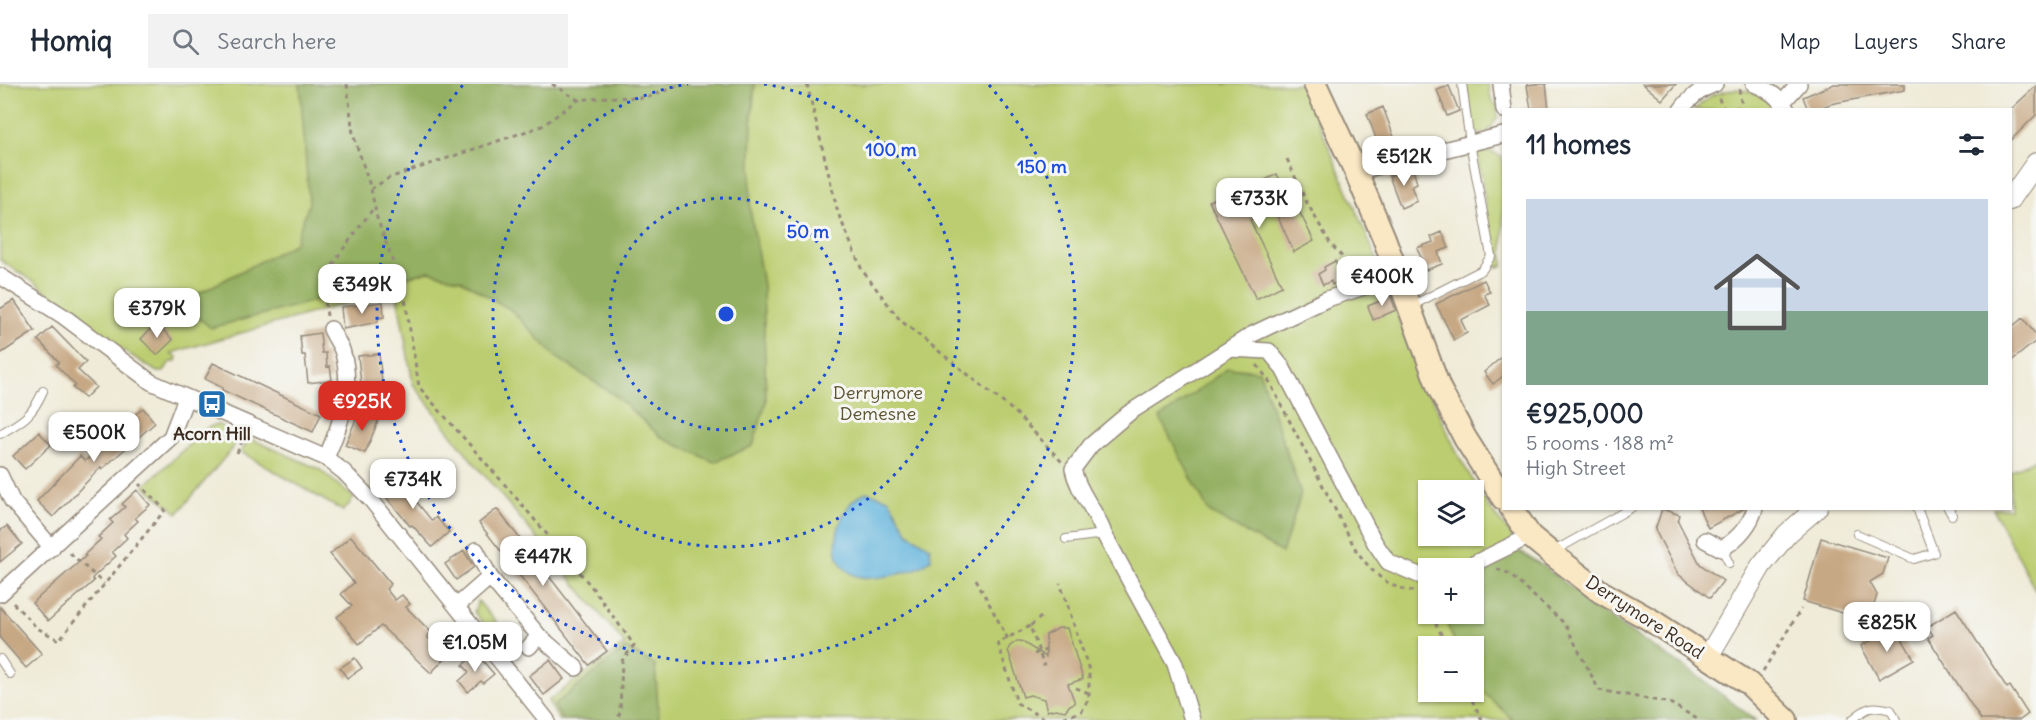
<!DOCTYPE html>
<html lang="en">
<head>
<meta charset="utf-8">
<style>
	body { margin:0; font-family:Delius,sans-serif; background:#f2f2f3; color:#1f2937; height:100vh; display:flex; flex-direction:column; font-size:22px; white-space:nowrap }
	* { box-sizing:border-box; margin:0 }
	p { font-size:20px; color:#747a83 }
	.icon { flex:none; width:33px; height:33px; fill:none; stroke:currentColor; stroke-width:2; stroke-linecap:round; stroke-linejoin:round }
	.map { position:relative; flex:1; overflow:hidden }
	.side { position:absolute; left:1502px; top:24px; width:510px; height:402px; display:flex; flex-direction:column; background:#fff; border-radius:0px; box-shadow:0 2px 4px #0004 }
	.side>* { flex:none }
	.buttons { position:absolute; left:1418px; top:396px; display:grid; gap:12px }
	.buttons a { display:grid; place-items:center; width:66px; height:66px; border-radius:0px; background:#fff; box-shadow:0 2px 4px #0004; font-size:30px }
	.price { position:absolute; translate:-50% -51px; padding:0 14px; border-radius:12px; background:#fff; color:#222; font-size:20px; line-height:39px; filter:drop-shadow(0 2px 3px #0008) }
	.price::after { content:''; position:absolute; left:50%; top:36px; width:18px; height:14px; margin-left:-9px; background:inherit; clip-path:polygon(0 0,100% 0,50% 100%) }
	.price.current { background:#d93025; color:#fff }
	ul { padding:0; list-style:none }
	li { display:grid; align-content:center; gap:12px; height:318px; padding:0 24px }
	li span { display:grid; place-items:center; height:186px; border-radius:0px; color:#555 }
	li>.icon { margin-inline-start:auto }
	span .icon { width:108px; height:108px; fill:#fffc; stroke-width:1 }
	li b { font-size:26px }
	h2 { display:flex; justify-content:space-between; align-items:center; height:72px; padding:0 24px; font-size:26px }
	header { display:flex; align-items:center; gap:36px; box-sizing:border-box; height:84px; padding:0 30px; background:#fff; border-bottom:2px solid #e0e1e3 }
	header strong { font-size:28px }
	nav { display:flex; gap:33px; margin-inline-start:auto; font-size:21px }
	.search { width:420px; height:54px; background:#f2f2f3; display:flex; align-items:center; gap:15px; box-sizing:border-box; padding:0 21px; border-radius:0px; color:#747a83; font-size:22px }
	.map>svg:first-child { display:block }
	.green { fill:#bbcd70; stroke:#7b7c47; stroke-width:1.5; fill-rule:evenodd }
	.forest { fill:#94b062; stroke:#686d40; stroke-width:1.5 }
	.water { fill:#62b4dd; stroke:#4e6f7e; stroke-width:1.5 }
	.building { fill:#c7a884 }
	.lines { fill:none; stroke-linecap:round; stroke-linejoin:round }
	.service-casing { stroke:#958a7b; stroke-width:10 }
	.minor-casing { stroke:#958a7b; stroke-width:18 }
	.tertiary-casing { stroke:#958a7b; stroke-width:22 }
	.secondary-casing { stroke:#958a7b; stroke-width:26 }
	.path { stroke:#958a7b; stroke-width:3; stroke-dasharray:4.5 4.5; stroke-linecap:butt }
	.service { stroke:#fff; stroke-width:8 }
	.minor { stroke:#fff; stroke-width:15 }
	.tertiary { stroke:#fff; stroke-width:20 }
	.secondary { stroke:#fae7c3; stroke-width:22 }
	.ring { fill:none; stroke:#1d4ed8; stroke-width:3; stroke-dasharray:3 6 }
	.labels { text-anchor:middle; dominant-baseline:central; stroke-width:6; stroke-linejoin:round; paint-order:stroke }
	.park-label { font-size:18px; fill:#5b5332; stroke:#f6f6f2 }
	.poi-label { font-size:18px; font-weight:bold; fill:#3b2a1e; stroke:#f6f6f2 }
	.street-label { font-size:18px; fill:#3b2a1e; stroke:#f6f6f2 }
	.centre { fill:#1d4ed8; stroke:#f6f6f2; stroke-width:3 }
	.ring-label { font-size:18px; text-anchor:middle; font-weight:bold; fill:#1d4ed8; stroke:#f6f6f2; stroke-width:6; stroke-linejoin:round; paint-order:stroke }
</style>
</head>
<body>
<header>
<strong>Homiq</strong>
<div class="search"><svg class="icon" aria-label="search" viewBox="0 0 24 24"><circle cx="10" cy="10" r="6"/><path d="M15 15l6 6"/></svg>Search here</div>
<nav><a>Map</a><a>Layers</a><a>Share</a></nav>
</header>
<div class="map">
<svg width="2036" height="636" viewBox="0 0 2036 636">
	<rect width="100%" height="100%" fill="#f6f6f2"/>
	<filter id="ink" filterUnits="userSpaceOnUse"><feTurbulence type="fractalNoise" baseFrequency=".0167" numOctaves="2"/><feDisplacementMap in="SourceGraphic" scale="12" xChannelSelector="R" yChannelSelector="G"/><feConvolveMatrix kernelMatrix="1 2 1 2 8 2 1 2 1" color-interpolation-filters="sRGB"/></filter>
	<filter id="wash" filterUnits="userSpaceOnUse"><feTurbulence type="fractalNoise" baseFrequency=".008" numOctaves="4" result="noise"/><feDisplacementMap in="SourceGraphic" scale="24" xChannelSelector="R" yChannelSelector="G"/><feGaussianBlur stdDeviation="1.35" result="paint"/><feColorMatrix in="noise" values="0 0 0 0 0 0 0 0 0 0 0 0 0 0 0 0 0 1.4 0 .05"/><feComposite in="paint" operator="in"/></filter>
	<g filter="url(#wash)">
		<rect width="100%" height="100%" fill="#efebd8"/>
		<path class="green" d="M0,0h1302l79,185 -2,7 5,13 5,3 25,66 45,99 31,52 24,29 -2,3 7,10 15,9 91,69 67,43 63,48h-1196l-11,-19 77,-57 -155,-186 -57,-74 -17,-95 -225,64 6,4 -1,4 -7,2 -5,9h-7l-54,-35 -70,-56 -33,-21zM1428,406h45v46h-45zM1428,484h45v46h-45zM1428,562h45v46h-45z
			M1466,0h22l4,19 5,2 1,12 -10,15 -15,2z
			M1735,5c19,2 31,8 45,21h-86l18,-15z
			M1490,67l12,6 1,9v100l-7,1 -19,-114z
			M217,340l23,11 -10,16 -52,62 -34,-27 63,-58z
			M249,354l70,31 35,29 -11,13 -102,-59z
			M2036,375v133l-43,-83 17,-1v-36z
			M478,517l41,47 -10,8 -35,-44z"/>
		<path class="forest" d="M300,0h455l-3,32 -2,92 13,77 3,117 -13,44 -39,16 -52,-24 -46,-42 -60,-39 -45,-47 -50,-30 -32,-9 -218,57 -31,-25 114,-59 15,-40z
			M1228,284l31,3 42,123 -19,59 -73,-41 -49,-94z
			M1517,466l26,16 82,63 67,43 63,48h-242l-36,-34 -4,-6v-34h-17l-10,-25v-7h27v-40z
			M626,564l29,17 4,55h-97l-8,-15z"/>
		<path class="water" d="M866,408l23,7 19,34 22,14 1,12c-9,9 -20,12 -33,15 -14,3 -32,7 -46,0 -25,-14 -16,-52 -1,-71 4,-5 9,-8 15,-11z"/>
		<g id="blocks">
			<path class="building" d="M1536,0h10l3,26h-18l-4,-25z
				M1643,0h33l-14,16z
				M1834,0h71v6l-75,14 -14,6h-8l-5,-13z
				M1449,2l10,25 -12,5 -10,-26z
				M2036,2v29l-26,26v-31z
				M1383,23l12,33 -16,6 -12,-32z
				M1405,86l1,3 7,-3 4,13 -6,3 6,15 -16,7 -12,-32z
				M1277,90l14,28 3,-1 20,40 -20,11 -20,-43 -24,11 32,66 -26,13 -47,-98 25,-12 3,5z
				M1442,148l7,16 -11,4 4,12 -16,6 -9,-22 16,-6 -2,-5z
				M1335,177l9,18 -12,6 -1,-4 -8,4 -5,-11 7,-4 -1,-3z
				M1484,196l6,12 -6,2 6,11 -29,15 6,13 -13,7 -18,-36z
				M1389,208l7,18 -23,10 -5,-14 12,-5 -2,-4z
				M14,216l21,31 -35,23v-45z
				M383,218l1,15 -6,1v4l-35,7 -2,-22z
				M2023,234l13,17v6l-26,21v-34z
				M156,239l17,17 -16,15 -16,-16z
				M52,243l34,35 -8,8 18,17 -11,11 -12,-10 2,-3 -19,-20 3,-3 -21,-22z
				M320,249l2,20h4l1,14 3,-1 2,14 -24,3 -3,-28h-3l-2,-19z
				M379,270l4,37 -21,2 -4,-37z
				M1503,272v20l-10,8 -9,-12z
				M213,279l108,51 -8,18 -91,-42 1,-2 -18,-9z
				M143,324l12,15 -53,46 -1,-2 -48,50 -16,-16 43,-45 5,5 26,-22 -2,-3z
				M360,326l19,9 -14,34 -20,-8z
				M39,348l12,13 -26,24 -12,-13z
				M399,386l9,11 -5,4 29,36 4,-4 13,15 -17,15 -20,-22 -2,1 -23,-28 3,-3 -9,-11z
				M137,406l13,15 -15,13 3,3 -14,13 3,4 -15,14 4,4 -24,22 2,3 -46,40 -16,-18 54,-47 -2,-1 17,-16 -3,-2 15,-14 -3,-3 15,-13 -3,-3z
				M1699,424h46l-37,20z
				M497,425l110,142 -18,14 -110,-142z
				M1662,425l18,6 -2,6 22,43 23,17 -13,17 -32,-24 -23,-44z
				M7,442l15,18 -22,18v-31z
				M351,452l40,48 -5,5 9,11 7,-5 8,9 -4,3 25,25 -4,5 20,19 -16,17 -50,-47 -22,18 -22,-27 15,-11 -11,-12 13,-11 -24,-29z
				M1821,454l67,20 -5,16 -13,8 7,13 -8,26 -66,-20z
				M464,467l10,16 -18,13 -11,-16z
				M0,523l42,47 -16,14 -26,-30z
				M1956,525l51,79 3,-2 18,28 -8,6h-39l-53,-82 5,-3 -6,-8z
				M1895,543l19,32 -35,20 -18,-33z
				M1059,544h8l16,51 -15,5 7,19 -5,2 -5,6 -9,-2 -9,2 -3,-12 -14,-4 -7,2 -15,-47 2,-4 7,-5h4l25,16v-22z
				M476,569l18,21 -11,9 -2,-2 -13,11 -9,-11 10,-9 -6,-7z
				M355,574l7,10 -15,10 -7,-10z
				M550,576l14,19 -20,16 -15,-19z"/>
		</g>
	</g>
	<g filter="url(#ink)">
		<use href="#blocks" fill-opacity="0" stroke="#958a7b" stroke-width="1.5"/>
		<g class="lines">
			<g class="service-casing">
				<path id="service" d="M1411,222l71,-36 9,-14 -21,-113 -8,-59
					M0,350c23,-13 32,-18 43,-43
					M1948,424l4,7
					M1857,450l57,25 20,-6 -17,-45
					M1066,455l38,-5
					M1722,465l7,14
					M1554,467l77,-43
					M0,575l10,15
					M1852,636c15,-13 19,-15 39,-10l5,10"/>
			</g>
			<g class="minor-casing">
				<path id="minor" d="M1501,0l3,26
					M1754,0c14,5 25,13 33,26
					M1783,18l16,-18
					M1681,26c9,-13 20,-21 34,-26
					M1356,88l147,-37
					M0,192l63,40 88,66 175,76 18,14 28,29 175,219
					M1229,265l40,2 13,16 93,176 13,19 40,17
					M326,374c15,-34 28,-70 16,-108 -3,-7 -8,-14 -11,-21
					M0,391l12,26 40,47
					M1705,456l17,9c15,-10 28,-22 33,-41
					M476,466l14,27
					M1465,484l65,-32
					M0,510l171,-157 15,-39
					M457,522l33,-29 49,59 -10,11
					M539,552l37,32
					M1192,636l-17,-56 -71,-130c-7,-23 -26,-41 -31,-65l18,-24 38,-32 122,-78 76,-36 70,-23"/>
			</g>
			<g class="tertiary-casing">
				<path id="tertiary" d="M2010,116l26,-37
					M1708,573l53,-91 26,-32 30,-26"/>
			</g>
			<g class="secondary-casing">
				<path id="secondary" d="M1315,0l41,88 28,66 55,150 26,50 38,60
					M1511,424l19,28 23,19 48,37 48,27 99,64 38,37"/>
			</g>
			<path class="path" d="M347,0l6,50 18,55 18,-11 153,-52 36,-26 30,-3 38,1 37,-14
				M552,0l26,16
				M807,0l31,129 24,57 38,50 116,93 46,49
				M1719,14l2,7 5,5
				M1736,26l5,-8 -2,-13
				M1287,75l19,42 24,42 28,32
				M371,105l6,29 27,74 15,95 87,99 85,100 43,59 -12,16 -2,52 -4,7
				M327,232l-4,-35 16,-26 36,-49
				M1257,281l12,16 87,169c16,22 32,40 61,41
				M237,369l6,-14
				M70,469l34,31
				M1497,485l11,4 57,51 34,66 71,13 29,17
				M976,495l32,60
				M13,519l24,25 22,12 106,-130 -26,-26
				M1435,530v8l12,24
				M1041,533l-11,9 14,40
				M1030,542l-32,17 19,60 29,17
				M1034,570l12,-4
				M1763,587l38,-62
				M1076,604l13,5
				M1468,608l14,28
				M1055,636l26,-8 8,-14v-28l-29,-87"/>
			<use href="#service" class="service"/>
			<use href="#minor" class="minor"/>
			<use href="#tertiary" class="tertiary"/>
			<use href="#secondary" class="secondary"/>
		</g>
	</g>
	<g class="ring">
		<circle cx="726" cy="230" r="116"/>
		<path d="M764 0A233 233 0 1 1 688 0"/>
		<path d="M989 1A349 349 0 1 1 463 1"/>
	</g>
	<defs>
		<g id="bus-square" transform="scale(1.5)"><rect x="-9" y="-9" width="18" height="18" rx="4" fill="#1f6fb2" stroke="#f6f6f2"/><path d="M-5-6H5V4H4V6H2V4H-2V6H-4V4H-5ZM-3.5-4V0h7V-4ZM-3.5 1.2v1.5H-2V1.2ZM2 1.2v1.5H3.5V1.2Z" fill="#fff"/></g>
	</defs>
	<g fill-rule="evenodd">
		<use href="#bus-square" x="212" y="320"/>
	</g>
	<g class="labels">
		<g class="park-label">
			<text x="878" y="308">Derrymore<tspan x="878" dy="21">Demesne</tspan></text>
		</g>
		<g class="poi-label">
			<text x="212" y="349">Acorn Hill</text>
		</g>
		<g class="street-label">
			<text transform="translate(1645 533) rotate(33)">Derrymore Road</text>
		</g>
	</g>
	<circle cx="726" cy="230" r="9" class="centre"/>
	<g class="ring-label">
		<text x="891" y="72">100 m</text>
		<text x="1042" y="89">150 m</text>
		<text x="808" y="154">50 m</text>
	</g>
</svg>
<div class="buttons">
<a><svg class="icon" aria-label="layers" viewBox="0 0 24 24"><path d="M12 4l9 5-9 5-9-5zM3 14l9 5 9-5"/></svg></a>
<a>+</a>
<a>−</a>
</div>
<b class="price" style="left:1404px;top:103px">€512K</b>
<b class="price" style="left:1259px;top:145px">€733K</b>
<b class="price" style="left:1382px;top:223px">€400K</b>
<b class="price" style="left:362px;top:231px">€349K</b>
<b class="price" style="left:157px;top:255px">€379K</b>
<b class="price current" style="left:362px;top:348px">€925K</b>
<b class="price" style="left:94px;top:379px">€500K</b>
<b class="price" style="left:413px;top:426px">€734K</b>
<b class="price" style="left:543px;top:503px">€447K</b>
<b class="price" style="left:1887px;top:569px">€825K</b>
<b class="price" style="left:475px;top:589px">€1.05M</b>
<section class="side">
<h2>11 homes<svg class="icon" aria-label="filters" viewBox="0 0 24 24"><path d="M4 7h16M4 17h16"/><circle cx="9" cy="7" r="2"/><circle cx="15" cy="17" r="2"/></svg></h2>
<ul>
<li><span style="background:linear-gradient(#c9d6e8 60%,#7fa58c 0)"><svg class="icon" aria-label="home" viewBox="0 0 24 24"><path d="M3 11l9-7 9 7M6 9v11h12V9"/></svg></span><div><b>€925,000</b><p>5 rooms · 188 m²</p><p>High Street</p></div></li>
</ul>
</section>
</div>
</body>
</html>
